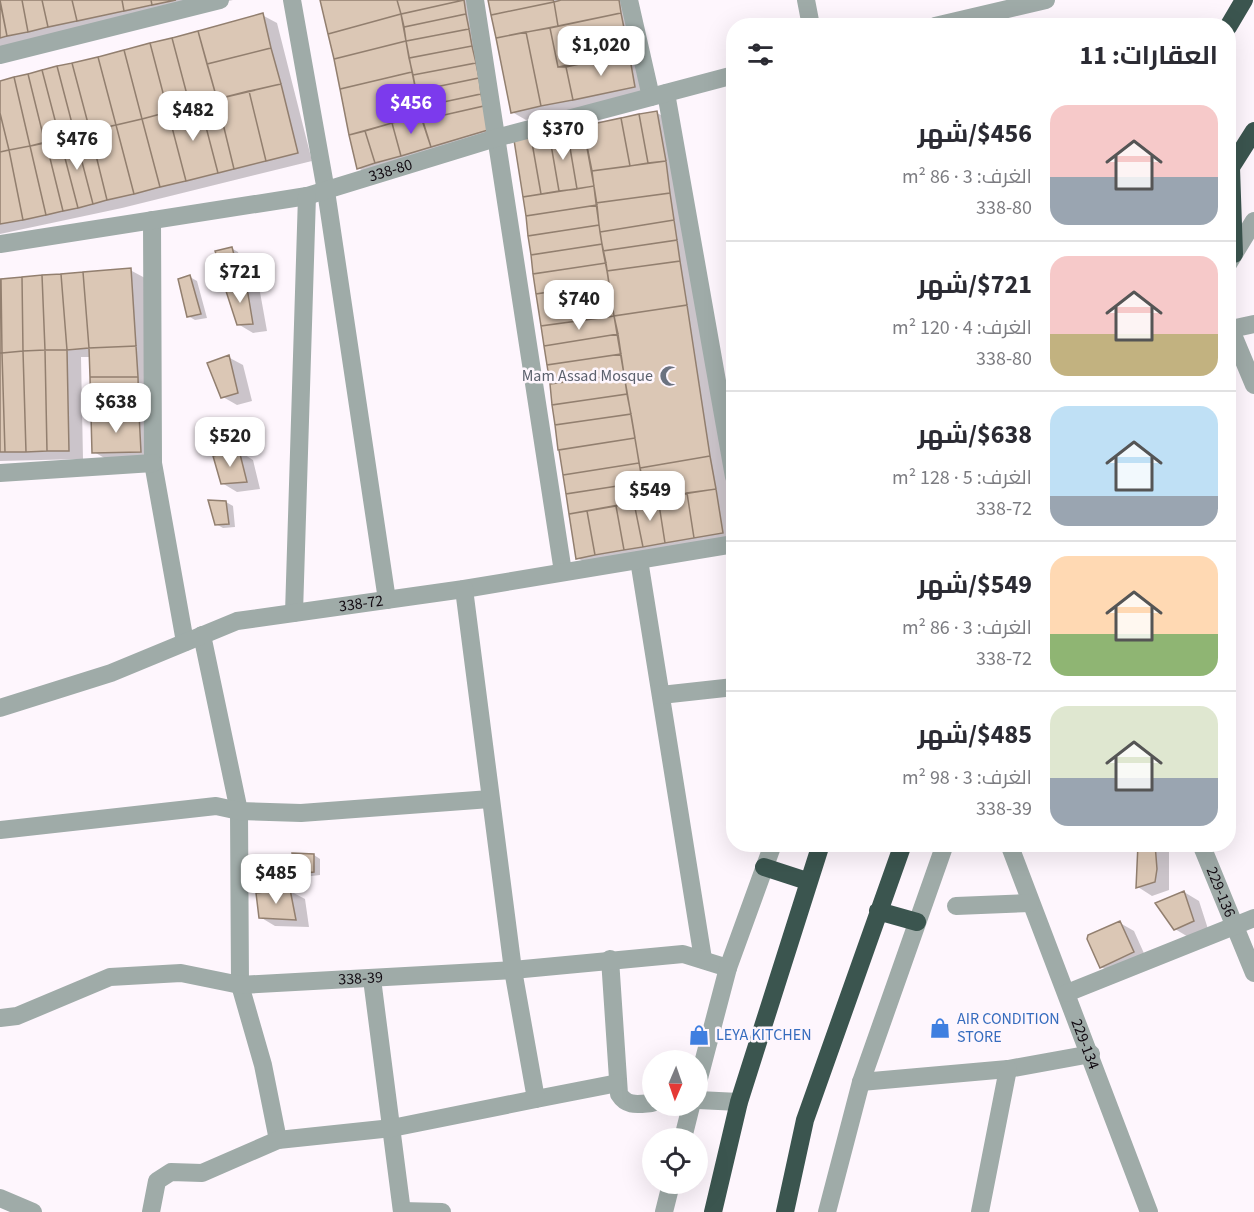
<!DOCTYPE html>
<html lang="ar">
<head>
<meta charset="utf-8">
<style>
	body { margin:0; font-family:"Source Sans 3",Cairo,sans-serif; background:#f2f2f3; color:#2b2b33; direction:rtl; height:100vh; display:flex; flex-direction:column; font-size:22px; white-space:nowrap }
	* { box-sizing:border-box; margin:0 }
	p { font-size:20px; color:#7c7c81 }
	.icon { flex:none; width:33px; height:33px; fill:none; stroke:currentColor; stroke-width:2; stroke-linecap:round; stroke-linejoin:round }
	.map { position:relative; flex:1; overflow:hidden; direction:ltr }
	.details { position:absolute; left:726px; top:18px; width:510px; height:834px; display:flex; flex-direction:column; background:#fff; border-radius:24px; box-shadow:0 6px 24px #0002; direction:rtl }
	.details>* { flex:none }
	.needle { width:39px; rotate:182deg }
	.buttons { position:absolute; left:642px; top:1050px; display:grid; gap:12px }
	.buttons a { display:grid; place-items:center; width:66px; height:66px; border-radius:50%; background:#fff; box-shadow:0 6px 24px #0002; font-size:30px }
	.price { position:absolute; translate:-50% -51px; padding:0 14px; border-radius:12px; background:#fff; color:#222; font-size:20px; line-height:39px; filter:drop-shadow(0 2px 3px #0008) }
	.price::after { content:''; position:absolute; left:50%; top:36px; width:18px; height:14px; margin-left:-9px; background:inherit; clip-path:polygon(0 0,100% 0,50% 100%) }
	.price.current { background:#7c3aed; color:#fff }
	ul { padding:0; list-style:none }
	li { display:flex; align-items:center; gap:18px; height:150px; padding:0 18px }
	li+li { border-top:2px solid #e1e1e2 }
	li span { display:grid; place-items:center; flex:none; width:168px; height:120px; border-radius:18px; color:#555 }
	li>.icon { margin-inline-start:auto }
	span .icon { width:72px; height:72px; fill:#fffc; stroke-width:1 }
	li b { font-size:26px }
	h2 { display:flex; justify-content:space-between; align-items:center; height:72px; padding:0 18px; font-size:26px }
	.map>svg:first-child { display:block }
	.shadow { fill:#0003 }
	.building { fill:#dbc7b5; stroke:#927f6f; stroke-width:1.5 }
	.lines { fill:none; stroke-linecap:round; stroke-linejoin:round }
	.minor { stroke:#9faba8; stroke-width:18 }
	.highway { stroke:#3b554f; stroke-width:18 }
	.labels { text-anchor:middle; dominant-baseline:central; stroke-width:5; stroke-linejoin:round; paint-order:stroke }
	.street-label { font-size:16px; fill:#130c13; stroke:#fef6fd }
	.worship-label { font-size:16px; fill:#5b616d; stroke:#fef6fd; text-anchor:end }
	.shop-label { font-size:16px; fill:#366cbe; stroke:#fef6fd; text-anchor:start }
</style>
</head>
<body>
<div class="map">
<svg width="1254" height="1212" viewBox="0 0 1254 1212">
	<rect width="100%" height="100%" fill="#fef6fd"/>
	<path class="shadow" d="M0,0h233l-233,50z
		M321,0h154l27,138 -129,38 -15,-8z
		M489,0h141l19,95 -123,25 -14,-8z
		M262,15l15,8 35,138 -190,47 -122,26v-152z
		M657,113l15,8 62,400v21l-142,24 -15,-8 -61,-417z
		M231,248l7,4 6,21 -14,2 -7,-4z
		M130,270l15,8 10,181 -47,1 -14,-8 -4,-95h-9l2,102 -83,2v-182z
		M190,277l7,4 10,37 -12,2 -7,-4z
		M246,284l14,8 7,39 -14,2 -15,-9z
		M228,357l15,8 9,36 -15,4 -14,-8z
		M239,451l14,9 7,29 -23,3 -15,-9z
		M226,502l7,4 2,21 -12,1 -7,-4z
		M1139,844h30v46l-17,6 -14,-9z
		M314,855l6,4v16l-17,2 -6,-4z
		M290,891l15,8 4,28 -34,-1 -15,-9z
		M1184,892l15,9 9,28 -18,9 -15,-9z
		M1120,923l14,8 13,29 -31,15 -15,-8z"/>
	<path class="building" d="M0,0h22l6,32 -21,4z
		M22,0h20l6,27 -20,5z
		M42,0h30l5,21 -29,6z
		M72,0h50l2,11 -47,10z
		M122,0h29l1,5 -28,6z
		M151,0h25l-24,5z
		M320,0h77l4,14 -73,20z
		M397,0h67l-63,14z
		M464,0l2,14 -62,13 -3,-13z
		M488,0h65l1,2 -63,13z
		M561,0h58l2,13 -63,13 -4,-24z
		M0,2l7,34 -7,2z
		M554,2l4,24 -62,12 -5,-23z
		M263,13l8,35 -64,16 -9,-33z
		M621,13l8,40 -71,14 -8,-39z
		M401,14l5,27 -72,18 -6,-25z
		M466,14l3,15 -63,12 -2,-14z
		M550,28l8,39h8l7,33 -32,6 -15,-74z
		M469,29l3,17 -63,12 -3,-17z
		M198,31l19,68 -27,7 -18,-68z
		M526,32l15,74 -30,7 -15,-75z
		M172,38l18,68 -22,6 -18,-69z
		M406,41l6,31 -72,17 -6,-30z
		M150,43l18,69 -26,7 -18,-69z
		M472,46l4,17 -63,12 -4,-17z
		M271,48l10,36 -64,15 -10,-35z
		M124,50l18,69 -26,6 -18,-68z
		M629,53l6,34 -62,13 -7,-33z
		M98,57l18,68 -26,6 -18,-68z
		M72,63l18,68 -15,4 -18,-69z
		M476,63l3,15 -63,13 -3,-16z
		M57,66l18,69 -15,4 -18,-69z
		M42,70l18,69 -15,4 -17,-69z
		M412,72l9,43 -72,20 -9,-46z
		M28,74l17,69 -15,3 -16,-69z
		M14,77l16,69 -21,4 -9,-37v-32z
		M479,78l2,16 -61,13 -4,-16z
		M281,84l17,69 -32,8 -17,-70z
		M249,91l17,70 -32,8 -17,-70z
		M481,94l3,12 -62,14 -2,-13z
		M217,99l17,70 -16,4 -18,-69z
		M200,104l18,69 -32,8 -18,-69z
		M484,106l4,24 -57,17 -9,-27z
		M657,111l9,50 -18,2 -9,-49z
		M168,112l18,69 -26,6 -18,-68z
		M0,113l9,37 -9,2z
		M639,114l9,49 -18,3 -9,-48z
		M421,115l10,32 -30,9 -9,-33z
		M621,118l9,48 -38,5 -9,-45z
		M142,119l18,68 -26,7 -18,-69z
		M392,123l9,33 -26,7 -10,-32z
		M116,125l18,69 -27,6 -17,-69z
		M583,126l11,60 -17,3 -10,-59z
		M567,130l10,59 -18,2 -10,-58z
		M90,131l17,69 -14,4 -18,-69z
		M365,131l10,32 -18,6 -8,-34z
		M549,133l10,58 -18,3 -10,-57z
		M75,135l18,69 -15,4 -18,-69z
		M531,137l10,57 -18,3 -9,-57z
		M60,139l18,69 -15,3 -17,-69z
		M46,142l17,69 -17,4 -16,-69z
		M30,146l16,69 -23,5 -14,-70z
		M9,150l14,70 -23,4v-72z
		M666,161l4,32 -74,10 -4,-32z
		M594,186l3,19 -71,11 -3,-19z
		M670,193l4,27 -74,12 -4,-29z
		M597,205l2,20 -71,11 -2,-20z
		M674,220l3,20 -74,11 -3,-19z
		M599,225l3,19 -71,11 -3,-19z
		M677,240l3,21 -73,10 -4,-20z
		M602,244l4,19 -73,11 -2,-19z
		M232,247l6,23 -16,2 -7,-21z
		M680,261l7,44 -73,11 -7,-45z
		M606,263l3,20 -73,11 -3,-20z
		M131,268l5,78 -47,2 -6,-76z
		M83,272l6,76 -22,2 -6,-76z
		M61,274l6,76h-22l-3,-75z
		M42,275l3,75 -22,1 -1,-74z
		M190,275l11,39 -14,3 -9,-38z
		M22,277l1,74 -21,2 -1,-74z
		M1,279l1,74h-2v-74z
		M246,282l7,42 -16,1 -12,-37z
		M609,283l5,33 -73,10 -5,-32z
		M687,305l23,151 -70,12 -26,-152z
		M614,316l4,18 -74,12 -3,-20z
		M618,334l3,20 -74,11 -3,-19z
		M136,346l2,31h-48l-1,-29z
		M45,350h22l2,101h-22z
		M45,350l2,101 -21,1 -3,-101z
		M23,351l3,101h-21l-3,-99z
		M0,353h2l3,99h-5z
		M621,354l3,20 -74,10 -3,-19z
		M229,355l9,38 -17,5 -14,-35z
		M624,374l3,20 -75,11 -2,-21z
		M90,377h48l1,37 -48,1z
		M627,394l4,20 -76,11 -3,-20z
		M139,414l2,38 -49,1 -1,-38z
		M631,414l4,24 -77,12 -3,-25z
		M635,438l4,25 -76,12 -4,-25z
		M239,450l8,32 -26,2 -8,-28z
		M710,456l6,33 -70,11 -6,-32z
		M639,463l4,19 -77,12 -3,-19z
		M643,482l3,18 -77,14 -3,-20z
		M716,489l7,44 -29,5 -7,-45z
		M687,493l7,45 -29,5 -7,-45z
		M658,498l7,45 -22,4 -9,-44z
		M208,500l18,1 3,23 -14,1z
		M634,503l9,44 -19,3 -8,-44z
		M616,506l8,44 -29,5 -8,-44z
		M587,511l8,44 -19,4 -7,-45z
		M1138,844h17l2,25 -2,13 -19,6z
		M292,853l22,1v18l-19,2z
		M290,889l6,31 -37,-2 -3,-25z
		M1184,891l10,30 -20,9 -19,-27z
		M1120,921l14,31 -34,16 -13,-29 1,-4z"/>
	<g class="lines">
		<g class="minor">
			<path d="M292,0l34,191 61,409"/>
			<path d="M475,0l88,572"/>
			<path d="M629,0l22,97"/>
			<path d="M806,0l5,26"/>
			<path d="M935,26l111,-26"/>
			<path d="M0,55l220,-55"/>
			<path d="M666,93l68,384"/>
			<path d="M152,220l1,243 32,179"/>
			<path id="s1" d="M0,244l307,-48 189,-58 238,-63"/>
			<path d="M1228,264l26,-43"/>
			<path d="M1228,323l26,62"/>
			<path d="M1231,329l23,-5"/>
			<path d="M0,473l153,-10"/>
			<path d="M639,560l64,399"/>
			<path d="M294,613l13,-417"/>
			<path d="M202,635l37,176 1,174 23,80 15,75"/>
			<path d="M661,695l73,-8"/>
			<path id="s2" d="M0,708l111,-35 126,-52 227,-32 270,-45"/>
			<path d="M0,830l216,-24 23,5 62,2 189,-14"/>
			<path id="s3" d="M1009,844l140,368"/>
			<path id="s4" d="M1201,844l53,129"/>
			<path d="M956,906l74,-3"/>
			<path d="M610,959l9,135c8,13 19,10 33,9"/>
			<path d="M372,979l30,233"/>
			<path d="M1067,993l187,-75"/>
			<path id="s5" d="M0,1018l17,-2 93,-39 71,-4 59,12 273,-15 170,-16 45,14"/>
			<path d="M698,1082l30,-114 45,-124"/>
			<path d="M861,1082l147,-13 83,-15"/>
			<path d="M536,1099l82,-16"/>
			<path d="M698,1100l41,2"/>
			<path d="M683,1138l8,-32"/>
			<path d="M0,1198l33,14"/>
			<path d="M402,1211l40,1"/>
			<path d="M151,1212l6,-31 14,-9 31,1 76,-33 114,-12 144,-29 -23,-129 -49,-381"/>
			<path d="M664,1212l7,-28"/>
			<path d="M827,1212l34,-130 84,-238"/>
			<path d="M980,1212l28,-143"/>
		</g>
		<path class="highway" d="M1228,27l16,-27
			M1231,168l3,86
			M1228,172l26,-41
			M764,867l43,14
			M878,911l39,11
			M713,1212l26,-110 82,-258
			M785,1212l20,-92 98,-276"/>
	</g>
	<defs>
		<g id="mosque-bare" transform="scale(1.62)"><path d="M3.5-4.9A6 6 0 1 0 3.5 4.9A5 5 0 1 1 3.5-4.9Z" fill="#6b7280" stroke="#fef6fd" stroke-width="2.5" paint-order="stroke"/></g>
		<g id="shop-bare" transform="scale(1.62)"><path d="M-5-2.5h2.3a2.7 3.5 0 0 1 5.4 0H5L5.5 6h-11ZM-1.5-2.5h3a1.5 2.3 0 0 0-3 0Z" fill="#3f7fe0" stroke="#fef6fd" stroke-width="2.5" paint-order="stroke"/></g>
	</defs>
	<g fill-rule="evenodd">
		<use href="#mosque-bare" x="670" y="376"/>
		<use href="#shop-bare" x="940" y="1028"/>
		<use href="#shop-bare" x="699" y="1035"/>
	</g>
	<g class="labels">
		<g class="street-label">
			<text stroke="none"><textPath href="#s1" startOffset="398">338-80</textPath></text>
			<text stroke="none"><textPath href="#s2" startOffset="378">338-72</textPath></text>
			<text stroke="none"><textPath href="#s4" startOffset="52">229-136</textPath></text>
			<text stroke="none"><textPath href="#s5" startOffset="370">338-39</textPath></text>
			<text stroke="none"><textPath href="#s3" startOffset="214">229-134</textPath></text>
		</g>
		<g class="worship-label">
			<text x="653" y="376">Mam Assad Mosque</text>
		</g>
		<g class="shop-label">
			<text x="957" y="1019">AIR CONDITION<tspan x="957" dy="18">STORE</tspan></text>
			<text x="716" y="1035">LEYA KITCHEN</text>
		</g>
	</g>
</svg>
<div class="buttons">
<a><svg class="needle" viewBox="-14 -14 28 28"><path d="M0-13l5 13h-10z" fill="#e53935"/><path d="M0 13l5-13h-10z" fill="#7c7c81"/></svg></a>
<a><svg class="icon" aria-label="locate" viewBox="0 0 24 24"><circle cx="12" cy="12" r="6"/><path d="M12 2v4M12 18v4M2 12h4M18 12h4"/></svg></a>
</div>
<b class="price" style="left:601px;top:77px">$1,020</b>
<b class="price current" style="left:411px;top:135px">$456</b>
<b class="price" style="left:193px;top:142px">$482</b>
<b class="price" style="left:563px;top:161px">$370</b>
<b class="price" style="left:77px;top:171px">$476</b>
<b class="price" style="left:240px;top:304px">$721</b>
<b class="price" style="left:579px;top:331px">$740</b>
<b class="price" style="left:116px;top:434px">$638</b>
<b class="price" style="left:230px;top:468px">$520</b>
<b class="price" style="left:650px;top:522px">$549</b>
<b class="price" style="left:276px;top:905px">$485</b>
<section class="details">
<h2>العقارات: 11<svg class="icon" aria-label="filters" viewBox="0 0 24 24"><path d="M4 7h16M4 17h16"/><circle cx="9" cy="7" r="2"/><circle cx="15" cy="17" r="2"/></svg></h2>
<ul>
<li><span style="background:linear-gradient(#f6c9c9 60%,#9aa5b1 0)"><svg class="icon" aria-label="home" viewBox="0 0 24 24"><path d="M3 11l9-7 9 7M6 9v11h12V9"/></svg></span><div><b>$456/شهر</b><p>الغرف: 3 · 86 m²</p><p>338-80</p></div></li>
<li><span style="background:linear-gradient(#f6c9c9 65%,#c2b280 0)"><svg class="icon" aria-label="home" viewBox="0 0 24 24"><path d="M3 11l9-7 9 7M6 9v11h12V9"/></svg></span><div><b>$721/شهر</b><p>الغرف: 4 · 120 m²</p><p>338-80</p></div></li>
<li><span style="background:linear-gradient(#bfe0f5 75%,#9aa5b1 0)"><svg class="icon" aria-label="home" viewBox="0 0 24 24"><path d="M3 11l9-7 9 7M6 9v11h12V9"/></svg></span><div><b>$638/شهر</b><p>الغرف: 5 · 128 m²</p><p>338-72</p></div></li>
<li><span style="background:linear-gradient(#ffd9b3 65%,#8fb573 0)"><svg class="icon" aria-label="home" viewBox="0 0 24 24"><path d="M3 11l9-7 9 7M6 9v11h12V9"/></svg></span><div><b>$549/شهر</b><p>الغرف: 3 · 86 m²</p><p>338-72</p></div></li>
<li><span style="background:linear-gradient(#dfe7d0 60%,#9aa5b1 0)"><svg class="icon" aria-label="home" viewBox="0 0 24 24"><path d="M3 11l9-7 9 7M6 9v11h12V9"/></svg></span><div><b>$485/شهر</b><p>الغرف: 3 · 98 m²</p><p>338-39</p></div></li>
</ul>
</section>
</div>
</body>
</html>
